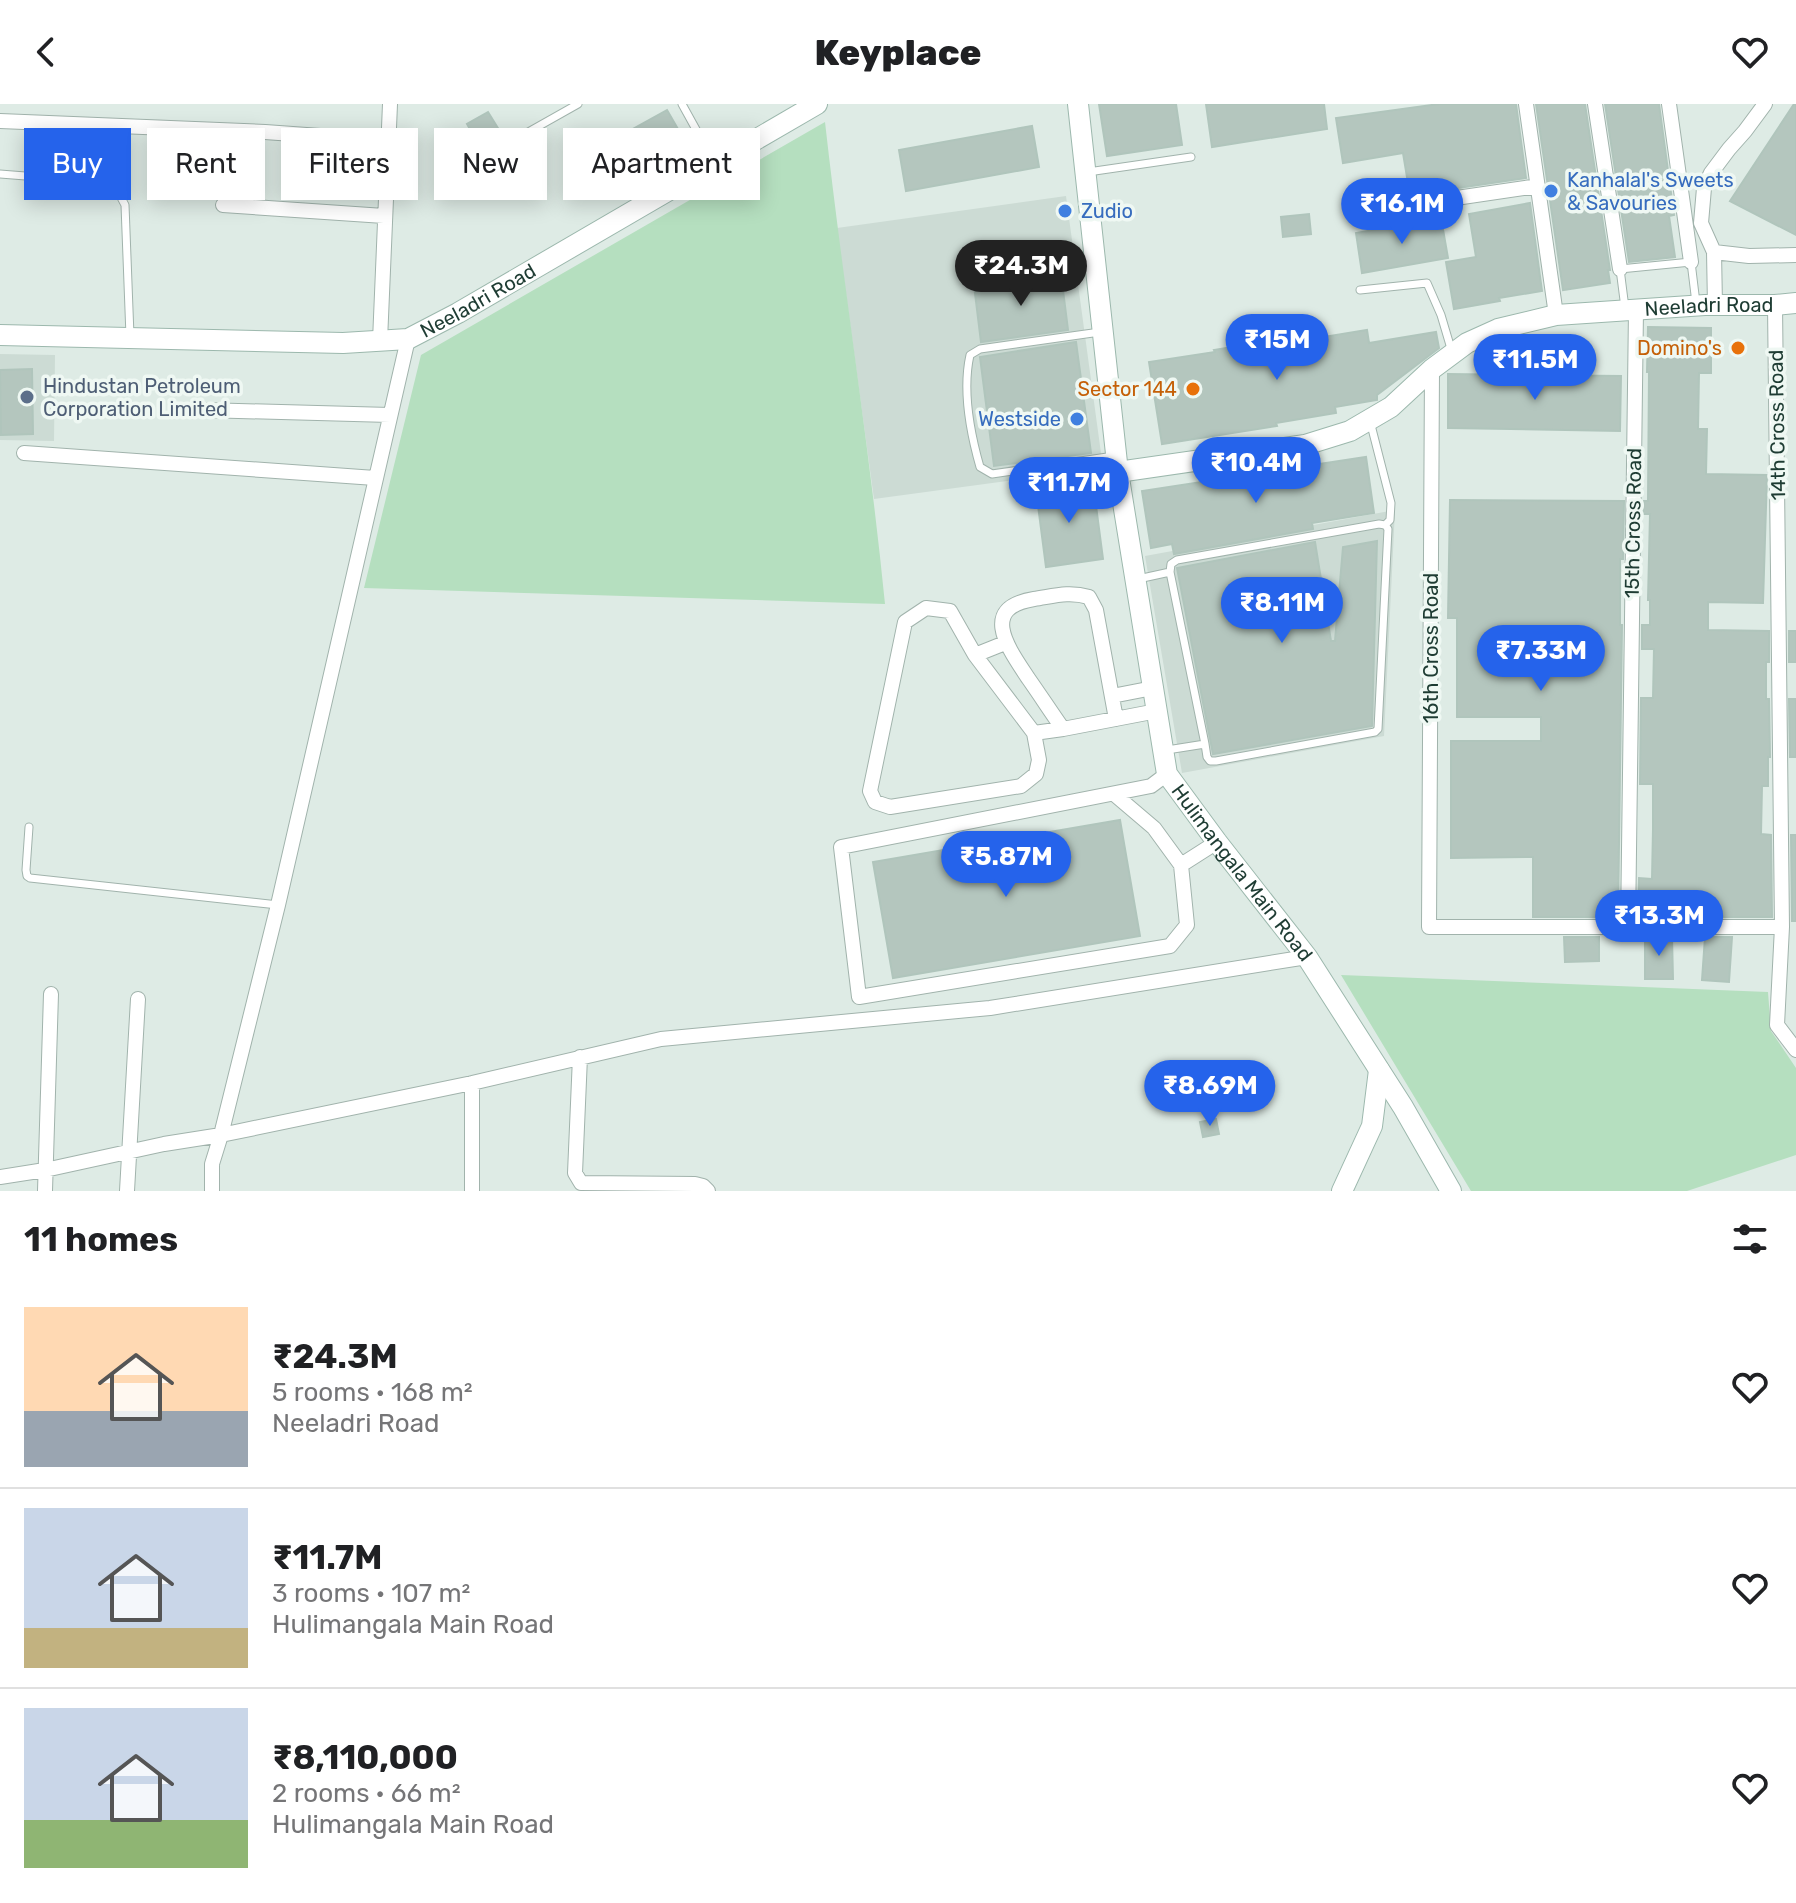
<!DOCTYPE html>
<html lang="en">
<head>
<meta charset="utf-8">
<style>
	body { margin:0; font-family:Rubik,sans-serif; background:#f2f2f2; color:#202124; height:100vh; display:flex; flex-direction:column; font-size:30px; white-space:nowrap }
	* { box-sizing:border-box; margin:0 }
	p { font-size:26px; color:#757577 }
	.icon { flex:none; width:44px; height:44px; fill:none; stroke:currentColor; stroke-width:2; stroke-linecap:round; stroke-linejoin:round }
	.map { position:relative; height:1087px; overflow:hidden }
	.drawer { display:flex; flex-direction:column; background:#fff; flex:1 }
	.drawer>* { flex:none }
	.hud { position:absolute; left:24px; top:24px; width:800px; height:72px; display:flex; gap:16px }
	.price { position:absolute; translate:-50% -68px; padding:0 18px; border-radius:28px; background:#2563eb; color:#fff; font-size:26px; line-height:52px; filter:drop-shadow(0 2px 4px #0008) }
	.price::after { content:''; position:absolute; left:50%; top:48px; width:24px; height:18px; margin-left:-12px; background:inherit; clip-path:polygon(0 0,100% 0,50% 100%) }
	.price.on { background:#222; color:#fff }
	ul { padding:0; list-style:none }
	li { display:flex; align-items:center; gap:24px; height:200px; padding:0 24px }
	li+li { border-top:2px solid #e0e0e0 }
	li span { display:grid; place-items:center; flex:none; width:224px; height:160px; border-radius:0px; color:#555 }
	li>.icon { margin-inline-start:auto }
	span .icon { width:96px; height:96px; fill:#fffc; stroke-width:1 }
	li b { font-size:34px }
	h2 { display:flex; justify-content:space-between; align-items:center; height:96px; padding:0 24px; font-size:34px }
	.pill { padding:0 28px; border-radius:0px; background:#fff; box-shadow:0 4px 20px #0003; font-size:28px; line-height:72px }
	.pill.on { background:#2563eb; color:#fff }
	header { display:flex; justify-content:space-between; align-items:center; height:104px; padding:0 24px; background:#fff; font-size:36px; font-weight:800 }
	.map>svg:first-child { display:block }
	.built { fill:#ccdbd4 }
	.green { fill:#b5dfbf }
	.building { fill:#b4c6be; stroke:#b0c5bc; stroke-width:2 }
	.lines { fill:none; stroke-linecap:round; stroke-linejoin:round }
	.lane-casing { stroke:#a1b3ac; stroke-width:9 }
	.street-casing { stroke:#a1b3ac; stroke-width:16 }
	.secondary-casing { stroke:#9cb8ad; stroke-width:22 }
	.lane { stroke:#fff; stroke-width:7 }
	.street { stroke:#fff; stroke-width:14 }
	.secondary { stroke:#fff; stroke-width:20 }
	.shop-dot { fill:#3f7fe0; stroke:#eff8f3; stroke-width:3 }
	.food-dot { fill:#e8710a; stroke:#eff8f3; stroke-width:3 }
	.service-dot { fill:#5c6f8a; stroke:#eff8f3; stroke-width:3 }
	.labels { text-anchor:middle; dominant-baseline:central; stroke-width:7; stroke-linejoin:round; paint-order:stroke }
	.shop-label { font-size:20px; fill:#366cbe; stroke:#eff8f3; text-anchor:start }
	.street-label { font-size:20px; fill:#1e3c33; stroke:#eff8f3 }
	.food-label { font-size:20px; fill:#c56008; stroke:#eff8f3; text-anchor:end }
	.service-label { font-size:20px; fill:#4e5e75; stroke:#eff8f3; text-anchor:start }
</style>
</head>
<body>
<header><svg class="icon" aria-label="back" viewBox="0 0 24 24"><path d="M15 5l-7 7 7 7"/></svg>Keyplace<svg class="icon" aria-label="heart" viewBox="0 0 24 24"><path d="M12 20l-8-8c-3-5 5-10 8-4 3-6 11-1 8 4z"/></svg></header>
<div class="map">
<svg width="1796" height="1087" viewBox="0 0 1796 1087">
	<rect width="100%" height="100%" fill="#deebe5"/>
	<path class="built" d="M1066,92l37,272 -229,31 -37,-271z
		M0,250l55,1 -1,86 -54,-1z
		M1395,406l-11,226 -202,37 -37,-217z"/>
	<path class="green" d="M825,18c18,161 44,321 60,482l-521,-16 57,-233z
		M1341,871l427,17 3,39 25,37v87l-109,36h-216z"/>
	<path class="building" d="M1099,0h77l6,41 -75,11z
		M1206,0h118l3,25 -115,18z
		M1439,0h77l10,74 -116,17 -7,-42 -60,10 -7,-45z
		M1536,0h49l25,166h-2l2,13 -47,7z
		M1605,0h54l15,111 -5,1 6,41 -46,5z
		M1794,0h2v131l-66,-34z
		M667,6l27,47 -34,20 -27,-48z
		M488,8l16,26 -22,13 -15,-27z
		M1032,22l7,41 -133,24 -7,-41z
		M1530,99l12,88 -43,7 1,3 -46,8 -8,-47 30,-5 -7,-43z
		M1309,110l2,20 -28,3 -2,-20z
		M1441,114l7,40 -86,15 -6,-40z
		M1061,170l7,56 -87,12 -7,-57z
		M1648,223l63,1v45h-12l-1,56h9l-1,45 61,1 -4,128 -55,-1v28l61,1v31h-3v37h3l1,58h-2v29h-6l-1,48 10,1 1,82h-134l1,-39 13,1 1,-50v-45h-13l1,-86h12l1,-49h-12v-24h8v-25h-2l2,-86h-7l1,-13h4l1,-129h-2z
		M1367,226l2,13 67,-11 3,16 -62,47v5l-42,7 1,6 -60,10 1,3 -115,18 -13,-82 66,-10 -1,-2 49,-8 60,-8 1,3z
		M1076,238l15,111 -97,13 -14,-109z
		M32,265l1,65 -32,1 -1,-65z
		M1448,270l173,2 -1,55 -172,-3z
		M1366,353l8,56 -62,10 1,6 -139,25 -2,-10 -21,4 -9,-57z
		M1093,379l10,76 -57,8 -10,-77z
		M1450,396l174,1 -1,58h-3v66h2l-4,292h-85v-60l-82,1v-117h90v-24h-84v-99h-9z
		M1377,437l-5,185 -159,28 -36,-186 138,-26 16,99h4l8,-94z
		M1789,527h7v31h-7z
		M1789,595h7v58h-6z
		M1120,716l20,116 -247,42 -20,-116z
		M1791,731h5v86h-4z
		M1564,833h35v24l-34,1z
		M1645,833h27l1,42h-28z
		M1705,833h27l-3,45 -27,-2z
		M1216,1015l3,15 -16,3 -3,-15z"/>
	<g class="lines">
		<g class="lane-casing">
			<path id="lane" d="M682,0l32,58
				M1088,68l103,-15
				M0,70l101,8 16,8 8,15 5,131
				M452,71l126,-71
				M1360,186l67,-7 14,32 11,37
				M1625,204l-5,-39 71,-7 5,41
				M1100,228l-120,17 -10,6c-8,36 0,77 10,112l12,7 122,-18
				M1370,317l21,82 -1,17 -5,5
				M1138,475l32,-7 35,172 2,13 3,4h6l159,-29 3,-3 10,-200 -3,-4 -6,-1 -202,36 -6,4 -1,8
				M1167,646l38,-6
				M29,723l-3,43 1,6 3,2 248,27"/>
		</g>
		<g class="street-casing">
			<path id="street" d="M1526,0l30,211
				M1595,0l25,165
				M1669,0l22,158
				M1765,0l-20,27 -16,18 -18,24 -7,15 -3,35 13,29 35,4 47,-1
				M0,17l265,11 124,9
				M223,101l161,11
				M1354,109l184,-27
				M1714,148l1,53
				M1775,201l7,622 -5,98 19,25
				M380,237l10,-237
				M1432,265l-3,558h353
				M203,306l187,5
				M24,349l351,25
				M1005,539l-30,12 -25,-44 -24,-3 -21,14 -35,169 5,11 15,5 131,-21 15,-12 3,-14 -5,-27 29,-4
				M975,551l59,78
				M1112,592l41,-8
				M1116,615l-20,-109 -7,-13c-20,-6 -35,-1 -55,2 -56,9 -25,50 -6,79 12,17 23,34 35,51l94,-18
				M1167,670l-16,12 -310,61 18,150 311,-51 17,-21 -6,-60 36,-23
				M1114,690l40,34 27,37
				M1628,824l8,-618
				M580,953l-5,116 6,10 114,1 8,2 5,5
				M472,979v108
				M0,1073l45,-7 119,-26 57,-9 251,-52 189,-44 329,-31 317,-51
				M45,1087l6,-197
				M127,1087l11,-192
				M212,1087v-27l9,-29 57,-230 130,-566"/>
		</g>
		<g class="secondary-casing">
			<g id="secondary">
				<path id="s1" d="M1078,0l40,368 49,302 50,68 90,115 96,150 48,84"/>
				<path id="s2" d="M0,231l343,8 65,-4 50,-26 359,-209"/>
				<path id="s3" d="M1118,368l187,-27 45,-14 41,-24 41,-38 35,-26 31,-14 58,-14 149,-10h70l21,-2"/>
				<path d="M1342,1087l30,-65 7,-56"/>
			</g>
		</g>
		<use href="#lane" class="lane"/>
		<use href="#street" class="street"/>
		<use href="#secondary" class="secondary"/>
	</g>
	<g class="shop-dot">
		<circle cx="1551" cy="87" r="8"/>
		<circle cx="1065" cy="107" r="8"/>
		<circle cx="1077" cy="315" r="8"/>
	</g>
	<g class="food-dot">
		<circle cx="1738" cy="244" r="8"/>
		<circle cx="1193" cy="285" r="8"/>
	</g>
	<circle class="service-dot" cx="27" cy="293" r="8"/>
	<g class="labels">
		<g class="shop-label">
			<text x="1567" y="76">Kanhalal's Sweets<tspan x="1567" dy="23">&amp; Savouries</tspan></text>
			<text x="1081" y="107">Zudio</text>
			<text x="1061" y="315" text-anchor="end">Westside</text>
		</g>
		<g class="street-label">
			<text stroke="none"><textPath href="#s2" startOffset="488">Neeladri Road</textPath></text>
			<text stroke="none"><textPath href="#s3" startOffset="630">Neeladri Road</textPath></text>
			<text transform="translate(1777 321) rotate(-91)">14th Cross Road</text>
			<text transform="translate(1633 419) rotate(-89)">15th Cross Road</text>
			<text transform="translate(1431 544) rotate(-90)">16th Cross Road</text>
			<text stroke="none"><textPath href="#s1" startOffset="800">Hulimangala Main Road</textPath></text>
		</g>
		<g class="food-label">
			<text x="1722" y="244">Domino's</text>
			<text x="1177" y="285">Sector 144</text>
		</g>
		<g class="service-label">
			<text x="43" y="282">Hindustan Petroleum<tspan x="43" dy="23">Corporation Limited</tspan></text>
		</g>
	</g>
</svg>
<b class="price" style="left:1402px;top:142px">₹16.1M</b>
<b class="price on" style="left:1021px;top:204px">₹24.3M</b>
<b class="price" style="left:1277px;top:278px">₹15M</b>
<b class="price" style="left:1535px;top:298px">₹11.5M</b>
<b class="price" style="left:1256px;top:401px">₹10.4M</b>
<b class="price" style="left:1069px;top:421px">₹11.7M</b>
<b class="price" style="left:1282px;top:541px">₹8.11M</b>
<b class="price" style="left:1541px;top:589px">₹7.33M</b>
<b class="price" style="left:1006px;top:795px">₹5.87M</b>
<b class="price" style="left:1659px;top:854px">₹13.3M</b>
<b class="price" style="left:1210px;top:1024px">₹8.69M</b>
<div class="hud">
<a class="pill on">Buy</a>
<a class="pill">Rent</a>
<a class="pill">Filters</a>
<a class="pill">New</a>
<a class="pill">Apartment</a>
</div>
</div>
<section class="drawer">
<h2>11 homes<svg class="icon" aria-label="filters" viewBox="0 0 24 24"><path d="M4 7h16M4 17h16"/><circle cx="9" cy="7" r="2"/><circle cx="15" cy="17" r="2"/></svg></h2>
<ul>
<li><span style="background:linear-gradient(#ffd9b3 65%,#9aa5b1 0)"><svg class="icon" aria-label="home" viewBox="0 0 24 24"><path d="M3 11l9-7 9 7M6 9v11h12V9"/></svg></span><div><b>₹24.3M</b><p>5 rooms · 168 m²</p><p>Neeladri Road</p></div><svg class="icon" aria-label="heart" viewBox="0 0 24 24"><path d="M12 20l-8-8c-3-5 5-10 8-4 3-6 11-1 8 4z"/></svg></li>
<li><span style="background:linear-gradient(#c9d6e8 75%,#c2b280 0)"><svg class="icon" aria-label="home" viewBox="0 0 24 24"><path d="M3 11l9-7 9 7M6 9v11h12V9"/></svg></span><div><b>₹11.7M</b><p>3 rooms · 107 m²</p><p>Hulimangala Main Road</p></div><svg class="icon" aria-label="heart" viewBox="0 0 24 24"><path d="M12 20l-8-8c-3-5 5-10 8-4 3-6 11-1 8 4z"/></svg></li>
<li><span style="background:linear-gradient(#c9d6e8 70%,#8fb573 0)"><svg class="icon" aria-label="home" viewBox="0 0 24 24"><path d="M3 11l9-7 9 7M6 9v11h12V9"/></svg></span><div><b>₹8,110,000</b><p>2 rooms · 66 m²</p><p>Hulimangala Main Road</p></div><svg class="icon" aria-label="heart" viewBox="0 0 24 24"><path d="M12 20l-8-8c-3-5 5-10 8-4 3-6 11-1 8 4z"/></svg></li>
</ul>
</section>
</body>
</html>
